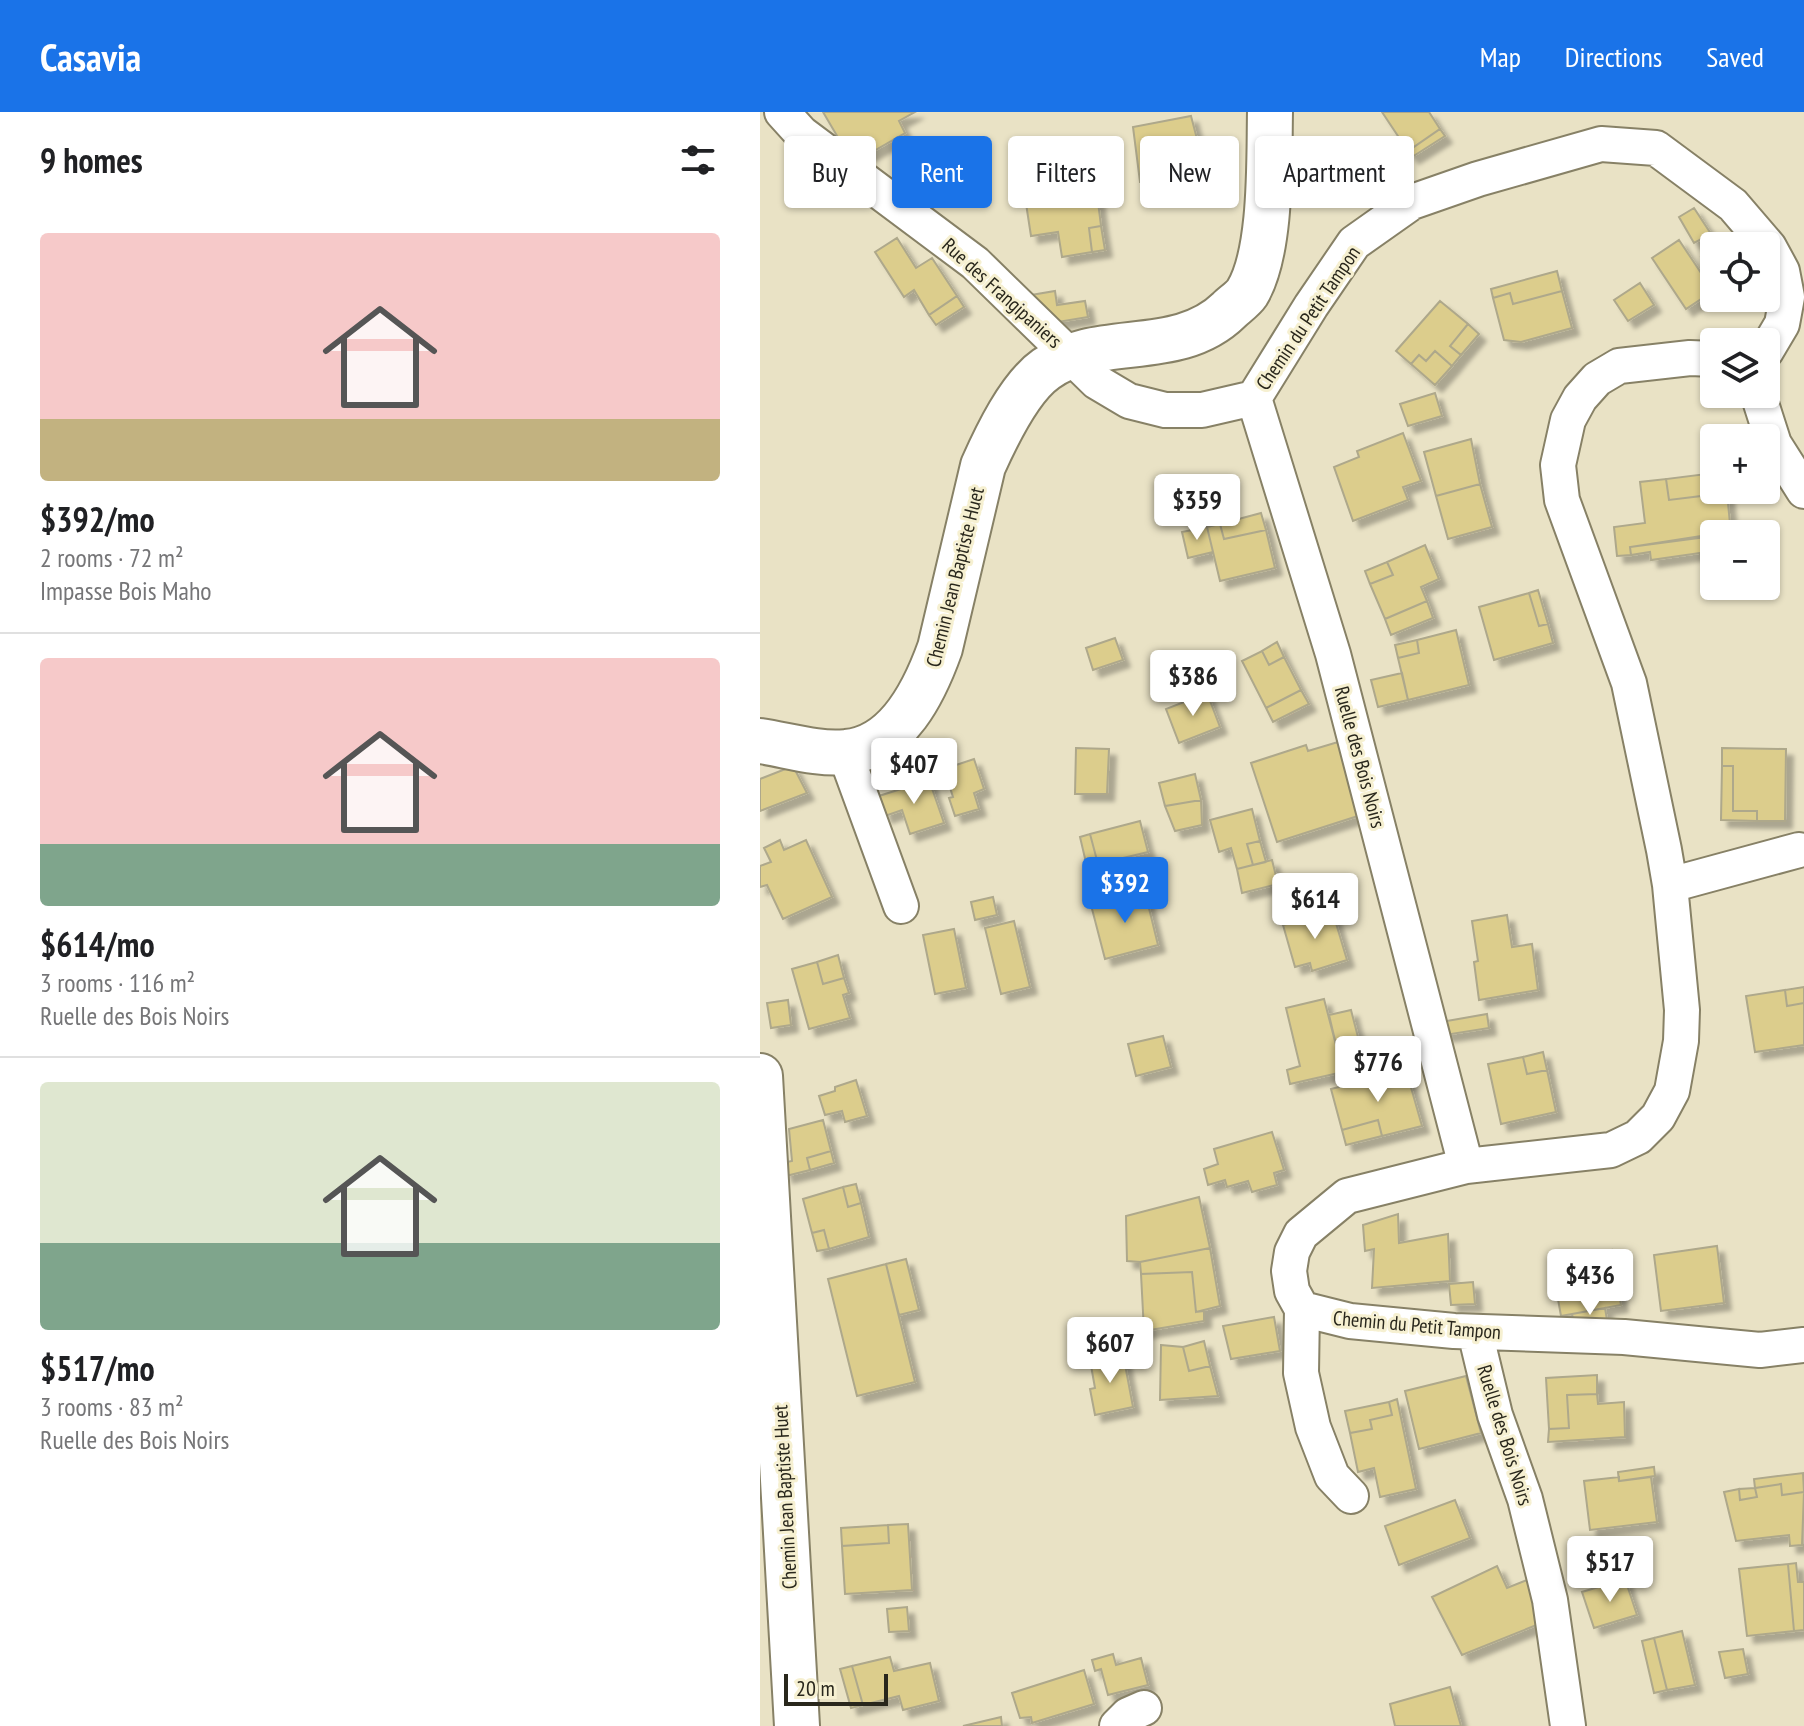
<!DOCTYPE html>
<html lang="en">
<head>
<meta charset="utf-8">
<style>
	body { margin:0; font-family:"PT Sans Narrow",sans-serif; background:#f2f2f2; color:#202124; height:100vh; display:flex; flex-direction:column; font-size:30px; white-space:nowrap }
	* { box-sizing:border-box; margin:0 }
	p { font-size:26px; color:#757577 }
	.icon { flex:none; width:44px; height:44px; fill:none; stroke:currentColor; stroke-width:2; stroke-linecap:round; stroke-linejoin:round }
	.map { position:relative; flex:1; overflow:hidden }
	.details { display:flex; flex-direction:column; background:#fff; width:760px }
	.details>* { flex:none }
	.guide { position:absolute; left:24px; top:24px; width:760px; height:72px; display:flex; gap:16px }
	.buttons { position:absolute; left:940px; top:120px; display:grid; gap:16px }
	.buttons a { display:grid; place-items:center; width:80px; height:80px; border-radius:8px; background:#fff; box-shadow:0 2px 6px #0004; font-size:40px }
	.scale { position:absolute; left:24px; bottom:20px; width:104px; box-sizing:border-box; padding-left:8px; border:4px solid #29271c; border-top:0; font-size:22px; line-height:28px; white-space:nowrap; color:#29271c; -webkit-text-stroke:6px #f6f0d1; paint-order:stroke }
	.price { position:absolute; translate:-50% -68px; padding:0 18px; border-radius:8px; background:#fff; color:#222; font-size:26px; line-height:52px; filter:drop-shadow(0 2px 4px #0008) }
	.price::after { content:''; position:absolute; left:50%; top:48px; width:24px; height:18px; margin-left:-12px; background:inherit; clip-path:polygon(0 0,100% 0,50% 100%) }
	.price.active { background:#1a73e8; color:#fff }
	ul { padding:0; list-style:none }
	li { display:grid; align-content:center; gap:16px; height:424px; padding:0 40px }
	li+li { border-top:2px solid #e0e0e0 }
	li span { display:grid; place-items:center; height:248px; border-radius:8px; color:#555 }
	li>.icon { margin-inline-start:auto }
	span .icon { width:144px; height:144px; fill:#fffc; stroke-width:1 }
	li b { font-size:34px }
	h2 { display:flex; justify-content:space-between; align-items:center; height:96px; padding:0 40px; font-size:34px }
	.chip { padding:0 28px; border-radius:8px; background:#fff; box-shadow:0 2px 6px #0004; font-size:28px; line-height:72px }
	.chip.active { background:#1a73e8; color:#fff }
	header { display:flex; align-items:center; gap:48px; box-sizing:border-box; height:112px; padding:0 40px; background:#1a73e8; color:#fff }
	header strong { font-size:38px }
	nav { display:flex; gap:44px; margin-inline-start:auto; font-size:28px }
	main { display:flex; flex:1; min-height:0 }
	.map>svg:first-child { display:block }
	.building { fill:#dccd8c; stroke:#aea88b; stroke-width:2; filter:url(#shadow) }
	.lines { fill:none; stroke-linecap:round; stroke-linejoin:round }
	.minor-casing { stroke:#878166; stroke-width:38 }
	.tertiary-casing { stroke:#878166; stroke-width:48 }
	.minor { stroke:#fff; stroke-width:34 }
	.tertiary { stroke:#fff; stroke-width:44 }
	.labels { text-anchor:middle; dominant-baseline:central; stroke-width:6; stroke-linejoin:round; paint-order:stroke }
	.street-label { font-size:20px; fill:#29271c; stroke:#f6f0d1 }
</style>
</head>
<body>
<header>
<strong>Casavia</strong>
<nav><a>Map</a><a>Directions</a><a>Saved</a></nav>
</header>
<main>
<section class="details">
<h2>9 homes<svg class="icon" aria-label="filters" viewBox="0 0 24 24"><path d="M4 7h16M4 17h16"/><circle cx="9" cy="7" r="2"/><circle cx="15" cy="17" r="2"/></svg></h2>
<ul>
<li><span style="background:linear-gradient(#f6c9c9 75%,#c2b280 0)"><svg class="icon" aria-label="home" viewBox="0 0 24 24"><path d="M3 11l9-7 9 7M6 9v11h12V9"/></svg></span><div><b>$392/mo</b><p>2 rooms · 72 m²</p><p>Impasse Bois Maho</p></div></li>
<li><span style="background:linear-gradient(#f6c9c9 75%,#7fa58c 0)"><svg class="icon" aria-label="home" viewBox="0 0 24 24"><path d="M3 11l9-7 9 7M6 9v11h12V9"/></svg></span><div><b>$614/mo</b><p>3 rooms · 116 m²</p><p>Ruelle des Bois Noirs</p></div></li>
<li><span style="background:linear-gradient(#dfe7d0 65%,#7fa58c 0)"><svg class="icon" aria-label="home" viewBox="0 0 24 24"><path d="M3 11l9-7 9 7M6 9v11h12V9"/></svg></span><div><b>$517/mo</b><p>3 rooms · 83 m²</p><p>Ruelle des Bois Noirs</p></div></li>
</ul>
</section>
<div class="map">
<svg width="1044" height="1614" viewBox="0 0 1044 1614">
	<defs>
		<filter id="shadow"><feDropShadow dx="7" dy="7" stdDeviation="2" flood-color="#0004"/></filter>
	</defs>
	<rect width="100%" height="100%" fill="#e9e2c5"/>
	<path class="building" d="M63,0h92l-16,9 6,12 -52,30z
		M622,0h47l11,17 -32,22z
		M431,4l12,46 -27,8 1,9 -37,3 -7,-55z
		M680,17l5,7 -33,21 -4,-6z
		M443,50v11l-26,6 -1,-9z
		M336,74l5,40 -12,2 3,24 -30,5 -4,-25 -27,4 -6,-39z
		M934,96l17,26 -17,9 -15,-26z
		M341,114l4,24 -13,2 -3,-24z
		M137,126l19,30 16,-10 25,38 -28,19 -15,-25 -10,7 -29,-45z
		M919,128l34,51 -27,18 -34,-51z
		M954,137v29l-13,-21z
		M797,159l5,20 -49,13 -3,-11 -17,5 -2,-9z
		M880,171l14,22 -26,16 -14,-21z
		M295,179l2,14 28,-4 3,16 -42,7 -15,-29z
		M802,179l10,37 -51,14 -17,-2 -11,-42 17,-5 3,11z
		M197,184l7,11 -28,18 -7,-10z
		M680,189l28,23 -18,22 11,9 -9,11 -17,-15 -9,10 -7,-6 -8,9 -15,-13z
		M708,212l11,10 -18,21 -11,-9z
		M675,239l17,15 -17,19 -24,-21 8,-9 7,6z
		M675,281l7,23 -34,10 -8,-22z
		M643,321l18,48 -18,6 5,13 -55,21 -19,-54 25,-10 -2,-6z
		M711,327l9,45 -44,12 -12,-44z
		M946,362l3,21 -40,5 -3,-21z
		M906,367l3,21 58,-7 4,41h-17l-84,13 1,8 -14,1 -3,-29 31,-4 -5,-41z
		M720,372l12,43 -44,12 -12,-43z
		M501,401l5,17 -42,9 -4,-15z
		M460,412l4,15 42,-9 9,38 -55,13 -13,-54z
		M447,415l6,25 -25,6 -6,-26z
		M954,424v15l-63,9 -1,-8 -19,3 -1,-8z
		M665,433l14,34 -18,8 6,14 -42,18 -15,-35 23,-9 -6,-13z
		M627,450l6,13 -23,9 -5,-13z
		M778,478l10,34 -9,2 -10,-33z
		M769,481l10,33 9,-2 5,19 -59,17 -15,-53z
		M667,489l6,17 -42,17 -6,-16z
		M696,518l13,55 -61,15 -10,-42 21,-5 -2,-13z
		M355,526l8,22 -30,10 -7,-22z
		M657,528l2,13 -21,5 -3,-13z
		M517,530l7,15 -15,8 -7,-14z
		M502,539l7,14 15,-8 17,33 -35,18 -24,-47z
		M642,561l6,27 -30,7 -7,-27z
		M541,578l8,14 -36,18 -7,-14z
		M447,581l13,34 -41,16 -13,-34z
		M578,630l23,73 -84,27 -26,-79 55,-18 2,6z
		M316,636l33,1 -2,45h-32z
		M962,636l64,1 -1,72h-28v-10h-24v-45h-11z
		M214,647l10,30 -10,4 5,16 -24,7 -6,-18 4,-1 -9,-28z
		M33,654l14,27 -47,18v-32z
		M962,654h11v45h24v10l-36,-1z
		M435,662l6,26 -36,6 -6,-23z
		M169,668l15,43 -34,11 -8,-24 -17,6 -6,-20z
		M441,688l1,25 -27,6 -10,-25z
		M492,697l8,32 -13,3 6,21 -16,4 -6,-21 -12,4 -9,-32z
		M380,709l8,31 -50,12 -8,-30z
		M330,722l8,30 -11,3 -7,-30z
		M20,728l4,10 22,-10 26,57 -49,22 -16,-34 -7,2v-21l11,-4 -7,-14z
		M500,729l6,21 -13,3 -6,-21z
		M512,748l6,24 -36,9 -5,-24z
		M385,780l13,53 -53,14 -14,-54z
		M233,785l4,18 -22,5 -4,-18z
		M572,798l15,50 -35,11 -2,-8 -15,4 -12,-42z
		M747,803l5,32 20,-3 6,46 -59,10 -5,-38 4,-1 -6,-40z
		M254,809l16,66 -29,7 -16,-66z
		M194,817l12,59 -31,6 -12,-59z
		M78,843l6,23 -21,6 -6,-22z
		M57,850l6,22 21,-6 5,15 -6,2 7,23 -41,11 -17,-60z
		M1044,875v16l-17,3 -2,-16z
		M1025,878l2,16 17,-3v42l-49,7 -9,-56z
		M564,887l19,73 -53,12 -3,-14 13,-4 -14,-58z
		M28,888l3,25 -20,3 -4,-25z
		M591,898l16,62 -23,6 -15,-63z
		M727,902l2,14 -44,7 -4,-13z
		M403,924l8,31 -35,9 -8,-32z
		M783,940l4,18 -20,4 -4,-17z
		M763,945l4,17 20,-4 9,42 -55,12 -13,-60z
		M646,958l16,56 -40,10 -4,-16 -36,10 -11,-41z
		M96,968l11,36 -22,6 -3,-11 -17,4 -6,-19 16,-5v-4z
		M63,1008l8,31 -24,7 3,12 -24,6 -4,-13 10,-2 -3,-32z
		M618,1008l4,16 -36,9 -4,-15z
		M512,1020l12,38 -10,3 3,12 -25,7 -4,-11 -21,6 -2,-7 -17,5 -4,-16 14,-5 -4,-15z
		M71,1039l3,12 -24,7 -3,-12z
		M96,1072l5,19 -13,4 -5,-20z
		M83,1075l5,20 13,-4 8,34 -40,12 -5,-19 -12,3 -9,-34z
		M439,1085l11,51 -70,14 -13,-1 -1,-45z
		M638,1102l1,29 49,-9 2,47 -78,7 2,-39 -9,2 -2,-26z
		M64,1118l5,19 -12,2 -5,-18z
		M957,1134l7,57 -63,8 -7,-56z
		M450,1136l10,58 -24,6 -4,-40 -51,2 -1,-12z
		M852,1138l9,55 -60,11 -7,-39 24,-5 -3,-16z
		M815,1144l3,16 -24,5 -2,-17z
		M146,1147l13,51 -20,5 -13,-51z
		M126,1152l29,118 -58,14 -29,-117z
		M432,1160l4,40 8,-1v10l-60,10 -3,-57z
		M713,1170l2,22 -24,1 -2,-21z
		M845,1196l2,12 -33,6 -2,-12z
		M514,1205l6,34 -49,8 -8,-33z
		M444,1229l6,25 -21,5 -6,-24z
		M401,1233l22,2 6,24 21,-5 8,30 -58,4z
		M363,1242l10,53 -38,8 -5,-26 5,-1 -5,-28z
		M837,1263v19l-30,1 2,33 -20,1 -3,-51z
		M706,1264l15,57 -62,16 -14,-58z
		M837,1282l1,10 26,-2 1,35 -77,5 1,-13 20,-1 -2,-33z
		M637,1287l19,90 -36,8 -6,-29 -16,4 -8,-39 22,-4 -2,-9 22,-5 -3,-13z
		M629,1290l3,13 -22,5 2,9 -22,4 -5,-22z
		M894,1355l1,9 -36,5 -1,-9z
		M1043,1361l1,19 -22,3 -1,-11 -26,4 -1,-9z
		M859,1365v4l32,-4 6,45 -67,8 -6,-49z
		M1021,1372l1,11 22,-3 -2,53 -12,1 -1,-11 -53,6 -12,-49 15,-3 1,11 17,-3 -2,-9z
		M995,1376l2,9 -17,3 -1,-11z
		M695,1388l15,38 -71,27 -14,-39z
		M148,1412l4,66 -67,4 -3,-48 47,-3 -1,-18z
		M128,1413l1,18 -47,3 -1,-18z
		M1036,1451l2,19h6v48l-10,1 -6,-67z
		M1028,1452l6,67 -47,5 -8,-67z
		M737,1454l10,22 20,-8 17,42 -82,33 -30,-58z
		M865,1467l12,36 -43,13 -12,-36z
		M147,1495l2,24 -20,1 -2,-23z
		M922,1519l13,54 -28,5 -13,-52z
		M894,1526l13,52 -13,3 -12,-52z
		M983,1537l5,25 -23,4 -6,-26z
		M353,1542l3,11 25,-7 7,27 -40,10 -7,-26 -6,2 -3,-11z
		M130,1545l4,14 36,-8 9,38 -36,9 -4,-14 -36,9 -11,-39z
		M92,1554l11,39 -12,3 -11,-39z
		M324,1558l10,34 -62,19 -1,-6 -11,1 -8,-25z
		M690,1575l11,39h-66l-5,-22z
		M241,1605l1,9h-39z"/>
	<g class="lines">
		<g class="minor-casing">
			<path id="minor" d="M22,0l19,21 174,130 122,119 32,19 36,9h37l52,-12 57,-92 43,-63 58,-41 66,-23 123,-35 55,4 77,57 36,42 13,24 5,26 -5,27 -16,27
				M954,247l-24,-1 -71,8 -22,13 -17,19 -12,22 -10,45 4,35 67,183 35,167 6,35 12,125 -1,31 -9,50 -14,26 -20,20 -27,13 -145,16 -119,30 -46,38 -9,18 -3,19 3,20 10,18 48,12 104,10 170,6 136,13 44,-5
				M998,282l16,50 30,47
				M494,286l79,256 133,512
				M85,641l56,153
				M910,773l129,-35
				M542,1197l-1,64 12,54 19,49 19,20
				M715,1220l20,83 30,84 25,101 18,126
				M357,1614l11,-11 16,-7"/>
		</g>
		<g class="tertiary-casing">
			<path id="tertiary" d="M0,629c27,4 58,14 86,11 52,-4 79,-62 94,-104l43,-182c13,-29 36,-78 63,-97 53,-38 132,-9 183,-59 5,-5 14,-11 18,-17 25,-41 22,-133 23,-181
				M0,964l37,650"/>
		</g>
		<use href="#minor" class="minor"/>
		<use href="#tertiary" class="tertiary"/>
	</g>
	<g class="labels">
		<g class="street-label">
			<text transform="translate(242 181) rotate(42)">Rue des Frangipaniers</text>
			<text transform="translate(548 206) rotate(-56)">Chemin du Petit Tampon</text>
			<text transform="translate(195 465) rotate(-76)">Chemin Jean Baptiste Huet</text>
			<text transform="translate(600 645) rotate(75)">Ruelle des Bois Noirs</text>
			<text transform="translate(657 1213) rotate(5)">Chemin du Petit Tampon</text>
			<text transform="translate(745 1323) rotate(73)">Ruelle des Bois Noirs</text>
			<text transform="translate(25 1385) rotate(-93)">Chemin Jean Baptiste Huet</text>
		</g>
	</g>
</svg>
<div class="buttons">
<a><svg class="icon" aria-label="locate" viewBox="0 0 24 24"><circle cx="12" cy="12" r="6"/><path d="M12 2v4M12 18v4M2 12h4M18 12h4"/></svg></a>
<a><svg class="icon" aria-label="layers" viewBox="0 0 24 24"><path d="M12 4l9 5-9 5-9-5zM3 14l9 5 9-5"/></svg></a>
<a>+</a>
<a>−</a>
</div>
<div class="scale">20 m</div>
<b class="price" style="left:437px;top:430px">$359</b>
<b class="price" style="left:433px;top:606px">$386</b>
<b class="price" style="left:154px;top:694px">$407</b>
<b class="price active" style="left:365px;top:813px">$392</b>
<b class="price" style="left:555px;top:829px">$614</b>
<b class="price" style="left:618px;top:992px">$776</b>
<b class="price" style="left:830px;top:1205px">$436</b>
<b class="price" style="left:350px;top:1273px">$607</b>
<b class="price" style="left:850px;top:1492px">$517</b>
<div class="guide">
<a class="chip">Buy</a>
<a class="chip active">Rent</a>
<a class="chip">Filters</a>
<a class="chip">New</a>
<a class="chip">Apartment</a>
</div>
</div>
</main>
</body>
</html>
